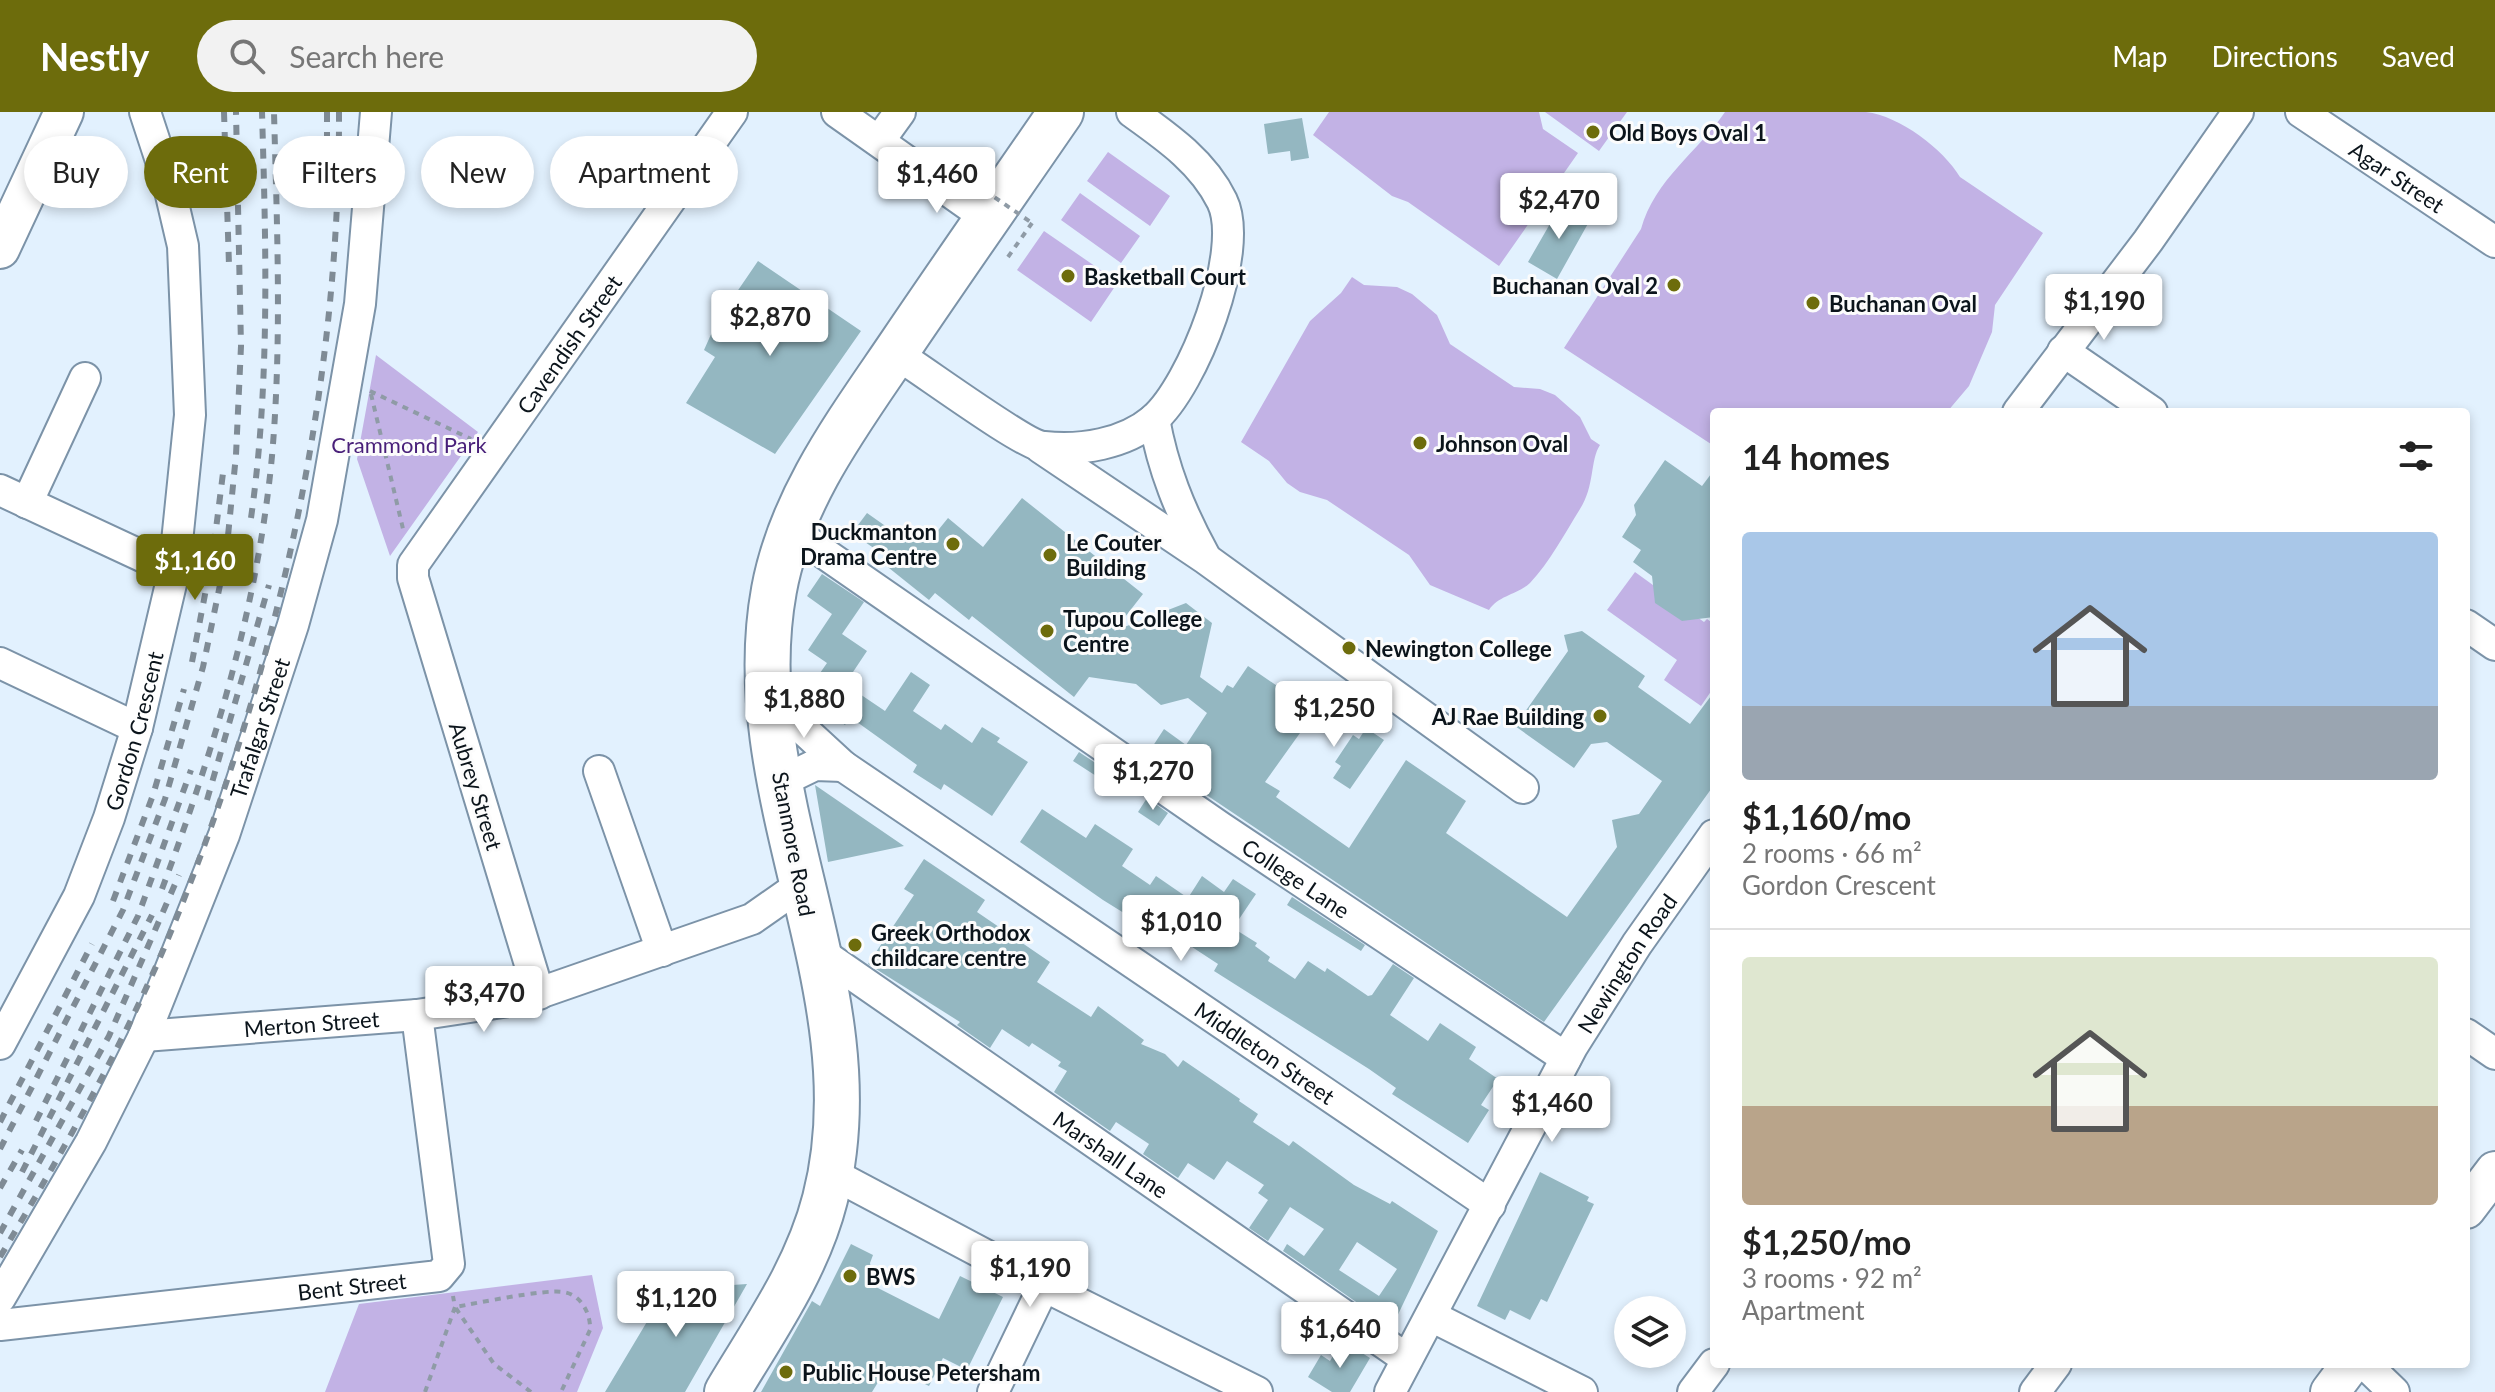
<!DOCTYPE html>
<html lang="en">
<head>
<meta charset="utf-8">
<style>
	body { margin:0; font-family:Lato,sans-serif; background:#f2f2f2; color:#222; height:100vh; display:flex; flex-direction:column; font-size:30px; white-space:nowrap }
	* { box-sizing:border-box; margin:0 }
	p { font-size:26px; color:#767676 }
	.icon { flex:none; width:44px; height:44px; fill:none; stroke:currentColor; stroke-width:2; stroke-linecap:round; stroke-linejoin:round }
	.map { position:relative; flex:1; overflow:hidden }
	.side { position:absolute; left:1710px; top:296px; width:760px; height:960px; display:flex; flex-direction:column; background:#fff; border-radius:8px; box-shadow:0 4px 12px #0003 }
	.side>* { flex:none }
	.hud { position:absolute; left:24px; top:24px; width:760px; height:72px; display:flex; gap:16px }
	.fabs { position:absolute; left:1614px; top:1184px; display:grid; gap:16px }
	.fabs a { display:grid; place-items:center; width:72px; height:72px; border-radius:50%; background:#fff; box-shadow:0 4px 12px #0003; font-size:40px }
	.price { position:absolute; translate:-50% -68px; padding:0 18px; border-radius:8px; background:#fff; color:#222; font-size:26px; line-height:52px; filter:drop-shadow(0 2px 4px #0008) }
	.price::after { content:''; position:absolute; left:50%; top:48px; width:24px; height:18px; margin-left:-12px; background:inherit; clip-path:polygon(0 0,100% 0,50% 100%) }
	.price.selected { background:#6d6c0c; color:#fff }
	ul { padding:0; list-style:none }
	li { display:grid; align-content:center; gap:16px; height:424px; padding:0 32px }
	li+li { border-top:2px solid #e0e0e0 }
	li span { display:grid; place-items:center; height:248px; border-radius:8px; color:#555 }
	li>.icon { margin-inline-start:auto }
	span .icon { width:144px; height:144px; fill:#fffc; stroke-width:1 }
	li b { font-size:34px }
	h2 { display:flex; justify-content:space-between; align-items:center; height:96px; padding:0 32px; font-size:34px }
	.pill { padding:0 28px; border-radius:36px; background:#fff; box-shadow:0 4px 12px #0003; font-size:28px; line-height:72px }
	.pill.selected { background:#6d6c0c; color:#fff }
	header { display:flex; align-items:center; gap:48px; box-sizing:border-box; height:112px; padding:0 40px; background:#6d6c0c; color:#fff }
	header strong { font-size:38px }
	nav { display:flex; gap:44px; margin-inline-start:auto; font-size:28px }
	.search { width:560px; height:72px; background:#f2f2f2; display:flex; align-items:center; gap:20px; box-sizing:border-box; padding:0 28px; border-radius:44px; color:#767676; font-size:30px }
	.map>svg:first-child { display:block }
	.green { fill:#c2b2e5 }
	.building { fill:#94b7c1; fill-rule:evenodd }
	.lines { fill:none; stroke-linecap:round; stroke-linejoin:round }
	.minor-casing { stroke:#7c93a8; stroke-width:34 }
	.major-casing { stroke:#7c93a8; stroke-width:42 }
	.highway-casing { stroke:#7c93a8; stroke-width:48 }
	.path { stroke:#8f9ba6; stroke-width:4; stroke-dasharray:6 6; stroke-linecap:butt }
	.minor { stroke:#fff; stroke-width:30 }
	.major { stroke:#fff; stroke-width:38 }
	.highway { stroke:#fff; stroke-width:44 }
	.rail { stroke:#7f8b95; stroke-width:6; stroke-dasharray:10 10; stroke-linecap:butt }
	.path-bridge { stroke:#8f9ba6; stroke-width:4; stroke-dasharray:6 6; stroke-linecap:butt }
	.poi-dot { fill:#6d6c0c; stroke:#fcfcfc; stroke-width:3 }
	.labels { text-anchor:middle; dominant-baseline:central; stroke-width:6; stroke-linejoin:round; paint-order:stroke }
	.poi-label { font-size:22px; font-weight:bold; fill:#0b141b; stroke:#fcfcfc; text-anchor:start }
	.street-label { font-size:22px; fill:#0b141b; stroke:#fcfcfc }
	.park-label { font-size:22px; fill:#481f79; stroke:#fcfcfc }
</style>
</head>
<body>
<header>
<strong>Nestly</strong>
<div class="search"><svg class="icon" aria-label="search" viewBox="0 0 24 24"><circle cx="10" cy="10" r="6"/><path d="M15 15l6 6"/></svg>Search here</div>
<nav><a>Map</a><a>Directions</a><a>Saved</a></nav>
</header>
<div class="map">
<svg width="2495" height="1280" viewBox="0 0 2495 1280">
	<rect width="100%" height="100%" fill="#e2f1fe"/>
	<path class="green" d="M1329,0h210l4,17 35,24 -79,113 -91,-64 -16,-6 -79,-61z
		M1545,0h82l-28,39z
		M1725,0c46,0 95,0 141,0 34,4 77,37 94,65l83,56 -48,72 -3,27 -23,54 -22,26h-233v34l-150,-98 77,-119c14,-50 56,-76 84,-117z
		M1108,40l62,44 -20,30 -63,-45z
		M1080,81l60,43 -19,27 -60,-43z
		M1044,119l74,51 -27,40 -74,-52z
		M1352,165l12,8 33,2 15,7 25,21 13,29 64,43 26,2 15,6 25,22 11,22 9,6c-10,15 -5,41 -20,64 -15,24 -31,54 -50,74 -13,12 -31,12 -41,27l-59,-25 -21,-30 -82,-55 -27,-8 -13,-9 -18,-22 -28,-19 69,-121 31,-28z
		M376,243l102,77 -88,124 -33,-97z
		M1635,460l69,50 3,-3 7,5v63l-13,19 -37,-26 13,-20 -70,-50z
		M592,1163l11,53 -26,64h-252l34,-88z"/>
	<path class="building" d="M1302,6l7,40 -18,3 -1,-10 -22,3 -4,-30z
		M1562,91l28,17 -33,59 -29,-17z
		M758,149l103,70 -86,123 -89,-51 29,-46 -11,-7 13,-29z
		M1665,348l37,26 12,-16v147l-32,4 -27,-18 -3,-27 -19,-14 8,-12 -19,-13 14,-22 -2,-10z
		M1022,386l121,96 -29,37 72,-28 26,20 -12,54 22,16 5,-8 6,3 15,-22 67,46 -50,70 15,9 -4,6 73,51 57,-88 60,41 -20,32 121,84 50,-70 -5,-27 27,-6 23,-33 -55,-39 -16,2 -17,24 -59,-42 53,-75 -4,-16 18,-4 63,45 -7,11 52,37 24,-32v93l-170,237 -397,-267 17,-26 22,16 21,-32 -19,-15 -27,7 -25,-21 -47,-7 -15,20 -102,-81 -3,4 -34,-27 -6,7 -45,-36 4,-6 -36,-25 15,-20 34,24 9,-12 21,14 17,-21 35,29z
		M822,462l42,28 -22,32 25,17 -22,33 40,27 26,-39 19,13 -17,26 28,19 4,-6 27,19 10,-16 18,11 -3,4 31,20 -36,54 -48,-32 -3,6 -28,-18 4,-7 -67,-48 -5,8 -41,-29 23,-33 -19,-13 24,-36 -25,-18z
		M1366,616l18,12 -34,49 -17,-11 8,-12 -6,-4 18,-27 6,4z
		M1079,640l33,22 -5,9 -34,-22z
		M815,673l48,33 41,28 -76,16z
		M1147,686l21,15 -9,13 -21,-14z
		M1042,697l44,29 9,-14 38,25 -11,17 28,19 6,-9 32,22 14,-22 22,16 9,-13 23,15 -23,34 24,15 -2,3 15,11 -2,4 27,18 13,-18 17,11 2,-4 41,28 4,-1 21,-31 21,14 -24,37 38,26 12,-18 36,24 -7,12 29,20 -17,26 8,5 -21,33 -76,-49 4,-6 -27,-19 -155,-98 4,-7 -29,-19 -44,-30 -5,8 -37,-23 -83,-58z
		M924,747l61,41 -8,12 73,50 -13,20 54,35 7,-11 46,34 -3,4 24,10 13,13 5,-7 57,39 -1,2 19,13 -5,8 36,24 4,-5 61,44 36,19 2,-3 46,30 -46,96 -109,-76 4,-7 17,12 20,-27 -34,-22 -22,34 -19,-13 19,-28 -10,-7 6,-8 -37,-24 -13,19 -26,-17 -10,15 -35,-24 6,-10 -33,-22 -6,9 -56,-39 13,-21 -9,-5 3,-4 -29,-19 -3,4 -27,-18 -12,19 -33,-23 3,-3 -92,-58 46,-69 -10,-6zM1357,1130l40,27 -18,27 -40,-26z
		M1292,785l73,48 -4,6 -74,-46z
		M1540,1060l49,25 -2,4 7,3 -47,98 -6,-3 -11,21 -20,-10 -5,10 -28,-14z
		M851,1132l22,11 -3,8 4,23 65,33 21,-43 43,21 -36,73 -24,-12 -14,28 -41,-20 -16,26h-111l51,-91 8,5z
		M747,1172l-62,108h-80l46,-77 -1,-17 9,-1v-7z
		M1351,1234l19,12 -20,34h-18l-24,-15 13,-22 9,6 8,-14 9,5z"/>
	<g class="lines">
		<g class="minor-casing">
			<g id="minor">
				<path d="M837,0l150,106"/>
				<path id="s1" d="M2301,0l194,130"/>
				<path d="M879,29l21,-29"/>
				<path d="M2063,239l89,61"/>
				<path d="M895,241c26,16 130,93 149,94 37,4 80,-3 109,-27 40,-34 93,-170 69,-219 -19,-39 -55,-64 -90,-89"/>
				<path d="M2018,300l130,-171 90,-129"/>
				<path d="M1154,307c9,50 26,92 50,136"/>
				<path d="M1041,336l165,111 317,229"/>
				<path d="M0,378l174,81"/>
				<path d="M27,391l58,-125"/>
				<path id="s2" d="M792,419l428,296 346,231"/>
				<path d="M2466,513l29,20"/>
				<path d="M0,551l137,65"/>
				<path id="s3" d="M769,576l23,31 51,47 647,439"/>
				<path d="M599,659l63,180"/>
				<path d="M782,669l33,-16 28,1"/>
				<path id="s4" d="M817,838l590,409"/>
				<path id="s5" d="M539,882l-126,-416v-13l319,-453"/>
				<path d="M2466,922l29,20"/>
				<path id="s6" d="M144,924l273,-21 105,-16 230,-80 50,-35"/>
				<path id="s7" d="M0,932l79,-148 30,-78 28,-90 37,-157 16,-156 -7,-169 -15,-64 -23,-70"/>
				<path d="M831,1061l213,113 213,106"/>
				<path id="s8" d="M0,1186l91,-156 53,-106 80,-201 69,-210 29,-105 38,-216 16,-192"/>
				<path d="M1431,1204l151,76"/>
				<path id="s9" d="M0,1213l439,-49 10,-12 -32,-249"/>
				<path d="M2365,1252l29,28"/>
				<path d="M993,1280l51,-106"/>
				<path id="s10" d="M1390,1280l182,-345 65,-103 77,-109"/>
				<path d="M1693,1280l21,-28"/>
				<path d="M2035,1280l21,-28"/>
			</g>
		</g>
		<g class="major-casing">
			<path id="major" d="M0,137l64,-137
				M2466,1097l29,-38
				M2330,1280l21,-28"/>
		</g>
		<g class="highway-casing">
			<path id="highway" d="M727,1280c37,-62 80,-122 98,-193 53,-205 -89,-402 -51,-609 17,-93 76,-170 128,-247 52,-77 106,-154 159,-231"/>
		</g>
		<path class="path" d="M1008,145l24,-34
			M370,279l101,48
			M371,282l33,139
			M425,1280l30,-85 -2,-11
			M531,1280l-37,-28 -39,-57c23,-4 89,-18 108,-15 18,2 28,22 27,38l-29,62"/>
		<use href="#minor" class="minor"/>
		<use href="#major" class="major"/>
		<use href="#highway" class="highway"/>
		<path class="rail" d="M224,0l5,153
			M327,0v30
			M251,406c19,-135 15,-270 11,-406
			M192,550l21,-109 11,-88
			M207,688l62,-215
			M162,777c52,-139 96,-284 110,-433 10,-114 5,-229 2,-344
			M113,789l40,-106 31,-106
			M36,1009l102,-205 53,-146
			M0,1010l92,-178
			M0,1037l123,-239 42,-111 38,-132 23,-111 10,-101 5,-109 -5,-234
			M22,1060l130,-257
			M0,1076l22,-38
			M0,1121l109,-197 70,-161
			M0,1145c63,-106 125,-214 172,-328 105,-257 168,-539 167,-817"/>
		<path class="path-bridge" d="M965,65l67,46"/>
	</g>
	<g class="poi-dot">
		<circle cx="1593" cy="20" r="8"/>
		<circle cx="1068" cy="164" r="8"/>
		<circle cx="1674" cy="173" r="8"/>
		<circle cx="1813" cy="191" r="8"/>
		<circle cx="1420" cy="331" r="8"/>
		<circle cx="953" cy="432" r="8"/>
		<circle cx="1050" cy="443" r="8"/>
		<circle cx="1047" cy="519" r="8"/>
		<circle cx="1349" cy="536" r="8"/>
		<circle cx="1600" cy="604" r="8"/>
		<circle cx="855" cy="833" r="8"/>
		<circle cx="850" cy="1164" r="8"/>
		<circle cx="786" cy="1260" r="8"/>
	</g>
	<g class="labels">
		<g class="poi-label">
			<text x="1609" y="20">Old Boys Oval 1</text>
			<text x="1084" y="164">Basketball Court</text>
			<text x="1658" y="173" text-anchor="end">Buchanan Oval 2</text>
			<text x="1829" y="191">Buchanan Oval</text>
			<text x="1436" y="331">Johnson Oval</text>
			<text x="937" y="419" text-anchor="end">Duckmanton<tspan x="937" dy="25">Drama Centre</tspan></text>
			<text x="1066" y="430">Le Couter<tspan x="1066" dy="25">Building</tspan></text>
			<text x="1063" y="506">Tupou College<tspan x="1063" dy="25">Centre</tspan></text>
			<text x="1365" y="536">Newington College</text>
			<text x="1584" y="604" text-anchor="end">AJ Rae Building</text>
			<text x="871" y="820">Greek Orthodox<tspan x="871" dy="25">childcare centre</tspan></text>
			<text x="866" y="1164">BWS</text>
			<text x="802" y="1260">Public House Petersham</text>
		</g>
		<g class="street-label">
			<text stroke="none"><textPath href="#s1" startOffset="116">Agar Street</textPath></text>
			<text stroke="none"><textPath href="#s5" startOffset="718">Cavendish Street</textPath></text>
			<text stroke="none"><textPath href="#s8" startOffset="628">Trafalgar Street</textPath></text>
			<text stroke="none"><textPath href="#s7" startOffset="342">Gordon Crescent</textPath></text>
			<text transform="translate(476 674) rotate(73)">Aubrey Street</text>
			<text transform="translate(794 732) rotate(79)">Stanmore Road</text>
			<text stroke="none"><textPath href="#s2" startOffset="612">College Lane</textPath></text>
			<text stroke="none"><textPath href="#s10" startOffset="490">Newington Road</textPath></text>
			<text stroke="none"><textPath href="#s6" startOffset="168">Merton Street</textPath></text>
			<text stroke="none"><textPath href="#s3" startOffset="618">Middleton Street</textPath></text>
			<text stroke="none"><textPath href="#s4" startOffset="358">Marshall Lane</textPath></text>
			<text stroke="none"><textPath href="#s9" startOffset="354">Bent Street</textPath></text>
		</g>
		<g class="park-label">
			<text x="409" y="332">Crammond Park</text>
		</g>
	</g>
</svg>
<div class="fabs">
<a><svg class="icon" aria-label="layers" viewBox="0 0 24 24"><path d="M12 4l9 5-9 5-9-5zM3 14l9 5 9-5"/></svg></a>
</div>
<b class="price" style="left:937px;top:103px">$1,460</b>
<b class="price" style="left:1559px;top:129px">$2,470</b>
<b class="price" style="left:2104px;top:230px">$1,190</b>
<b class="price" style="left:770px;top:246px">$2,870</b>
<b class="price selected" style="left:195px;top:490px">$1,160</b>
<b class="price" style="left:804px;top:628px">$1,880</b>
<b class="price" style="left:1334px;top:637px">$1,250</b>
<b class="price" style="left:1153px;top:700px">$1,270</b>
<b class="price" style="left:1181px;top:851px">$1,010</b>
<b class="price" style="left:484px;top:922px">$3,470</b>
<b class="price" style="left:1552px;top:1032px">$1,460</b>
<b class="price" style="left:1030px;top:1197px">$1,190</b>
<b class="price" style="left:676px;top:1227px">$1,120</b>
<b class="price" style="left:1340px;top:1258px">$1,640</b>
<div class="hud">
<a class="pill">Buy</a>
<a class="pill selected">Rent</a>
<a class="pill">Filters</a>
<a class="pill">New</a>
<a class="pill">Apartment</a>
</div>
<section class="side">
<h2>14 homes<svg class="icon" aria-label="filters" viewBox="0 0 24 24"><path d="M4 7h16M4 17h16"/><circle cx="9" cy="7" r="2"/><circle cx="15" cy="17" r="2"/></svg></h2>
<ul>
<li><span style="background:linear-gradient(#a9c7e8 70%,#9aa5b1 0)"><svg class="icon" aria-label="home" viewBox="0 0 24 24"><path d="M3 11l9-7 9 7M6 9v11h12V9"/></svg></span><div><b>$1,160/mo</b><p>2 rooms · 66 m²</p><p>Gordon Crescent</p></div></li>
<li><span style="background:linear-gradient(#dfe7d0 60%,#b9a48a 0)"><svg class="icon" aria-label="home" viewBox="0 0 24 24"><path d="M3 11l9-7 9 7M6 9v11h12V9"/></svg></span><div><b>$1,250/mo</b><p>3 rooms · 92 m²</p><p>Apartment</p></div></li>
</ul>
</section>
</div>
</body>
</html>
